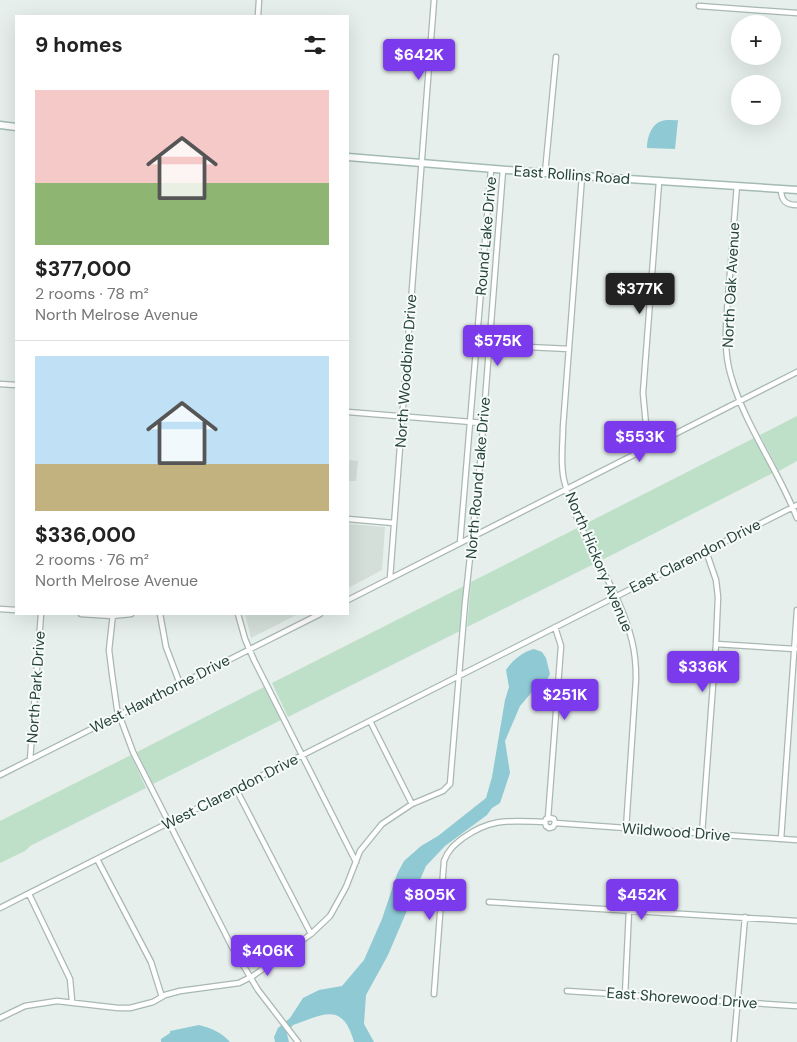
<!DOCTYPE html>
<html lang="en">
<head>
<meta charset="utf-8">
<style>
	body { margin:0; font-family:"DM Sans",sans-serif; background:#f2f2f2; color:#222; height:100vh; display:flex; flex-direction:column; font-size:19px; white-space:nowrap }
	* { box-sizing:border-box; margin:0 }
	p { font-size:16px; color:#767676 }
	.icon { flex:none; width:28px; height:28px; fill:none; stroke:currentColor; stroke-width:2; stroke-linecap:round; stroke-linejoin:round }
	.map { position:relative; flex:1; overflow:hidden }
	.panel { position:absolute; left:15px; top:15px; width:334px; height:600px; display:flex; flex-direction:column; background:#fff; border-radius:0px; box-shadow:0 5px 20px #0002 }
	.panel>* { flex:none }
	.controls { position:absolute; left:731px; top:15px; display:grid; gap:10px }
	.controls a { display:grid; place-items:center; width:50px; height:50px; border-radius:50%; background:#fff; box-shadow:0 5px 20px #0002; font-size:25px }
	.price { position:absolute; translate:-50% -42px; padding:0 11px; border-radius:5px; background:#7c3aed; color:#fff; font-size:16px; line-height:32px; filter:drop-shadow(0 1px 2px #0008) }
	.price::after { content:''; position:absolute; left:50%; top:30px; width:15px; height:11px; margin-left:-8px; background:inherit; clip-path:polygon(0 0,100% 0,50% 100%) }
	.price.selected { background:#222; color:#fff }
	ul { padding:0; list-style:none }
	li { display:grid; align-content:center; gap:10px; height:265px; padding:0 20px }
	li+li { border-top:1px solid #e0e0e0 }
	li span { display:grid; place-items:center; height:155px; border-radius:0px; color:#555 }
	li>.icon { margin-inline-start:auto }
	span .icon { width:90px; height:90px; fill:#fffc; stroke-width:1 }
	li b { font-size:21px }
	h2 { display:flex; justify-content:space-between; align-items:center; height:60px; padding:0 20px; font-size:21px }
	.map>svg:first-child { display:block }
	.built { fill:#d4dfda }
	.green { fill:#bfe0c8 }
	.water { fill:#8ec9d4 }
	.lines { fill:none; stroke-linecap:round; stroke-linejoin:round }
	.street-casing { stroke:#a8b8b2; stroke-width:7 }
	.secondary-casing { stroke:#a4bbb3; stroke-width:9 }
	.street { stroke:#fff; stroke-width:4.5 }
	.secondary { stroke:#fff; stroke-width:6 }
	.labels { text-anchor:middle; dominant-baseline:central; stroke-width:4; stroke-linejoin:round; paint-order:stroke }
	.street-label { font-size:15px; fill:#24423a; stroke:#f7fbf9 }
</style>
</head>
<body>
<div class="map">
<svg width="797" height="1042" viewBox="0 0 797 1042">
	<rect width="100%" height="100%" fill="#e6efeb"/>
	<path class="built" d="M348,460l10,1 -2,20h-8z
		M348,524l37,3 -3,43 -34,18z
		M245,614h53l-47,24z"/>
	<path class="green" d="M797,416v45l-18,10 -19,-36z
		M754,438l19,35 -173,88 -17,-36z
		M577,528l17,36 -127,63 4,-45z
		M464,586l-4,45 -172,86 -16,-34z
		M264,687l17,33 -128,64 -16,-32z
		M131,755l15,33 -116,58 -5,5 -25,12v-42z"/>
	<path class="water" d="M678,120l-3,29 -28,-1c0,-10 4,-24 15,-27 5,-2 12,0 16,-1z
		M534,649l8,3 4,6 4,16 -4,8 -14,10 -12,14 -15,35 5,32 -10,30 -8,5 -5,7 -42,31 -19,20 -38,89 -22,40 -2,29 10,18h-20c-11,-40 -30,-28 -61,-17l-6,9 2,8h-14l-1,-5 4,-9 12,-10 13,-20 16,-8 23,-4 22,-26 18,-41 15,-45 7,-13 17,-15 17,-10 48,-38 6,-21 13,-77 4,-13 -3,-17c7,-10 16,-18 28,-21z
		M199,1025c12,3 22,7 31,17h-69v-3l9,-6v-2z"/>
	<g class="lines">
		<g class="street-casing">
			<path id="street" d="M699,6l98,7
				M258,16l1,-16
				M545,173l11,-116
				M582,176l-19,251c0,17 -3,36 1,53 14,58 54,104 68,161 3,12 4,25 4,38l-10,150
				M737,186c-3,33 -5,66 -8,99 -2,31 -7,62 2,91 14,50 47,93 66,142
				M781,189c0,12 5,16 16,16
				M490,345l79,4
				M0,384l16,1
				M348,412l136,11
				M652,446l-6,-21 -3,-32 16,-211
				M348,519l46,4
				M460,543l31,-374
				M390,578l44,-578
				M348,600l449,-228
				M0,609l16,1
				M81,614l31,2 19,-2
				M113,614l-4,36 3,24 5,35 16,43 98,193 27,45 40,52
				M160,614l6,33 14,37
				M238,614l7,25 9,21 102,202
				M716,644l79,5
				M370,721l42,83
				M30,760l11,-146
				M0,775l320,-161
				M236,789l75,145
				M548,818l13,-172 -6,-19
				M555,823l-2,4 -4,1 -3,-2 -1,-4 1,-3 4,-1 4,1 1,4 242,17
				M702,834l14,-190 2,-47 -2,-17 -10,-29
				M781,839l16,-229
				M97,859l54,103 11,35
				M29,894l41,85 2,22
				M489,902l308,19
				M0,908l797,-403
				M567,991l230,15
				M434,994l10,-133c4,-11 10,-16 19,-23 29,-21 48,-17 82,-16
				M625,995l4,-85
				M0,1018l25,-12 32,-5 61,7h12l23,-6 12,-7 15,-4 59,-8 14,-7 58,-42 19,-18 16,-29 14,-36 22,-27 30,-20 31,-13 7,-7 15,-181 15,-138 23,-295
				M734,1042l11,-125"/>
		</g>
		<g class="secondary-casing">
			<path id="secondary" d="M0,125l16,2
				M348,157l234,19 215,14"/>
		</g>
		<use href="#street" class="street"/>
		<use href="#secondary" class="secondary"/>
	</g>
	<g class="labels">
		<g class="street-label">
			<text transform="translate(572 175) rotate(4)">East Rollins Road</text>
			<text transform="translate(486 236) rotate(-85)">Round Lake Drive</text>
			<text transform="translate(731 285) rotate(-87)">North Oak Avenue</text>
			<text transform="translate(406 371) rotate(-86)">North Woodbine Drive</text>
			<text transform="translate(478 478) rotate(-85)">North Round Lake Drive</text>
			<text transform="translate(695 556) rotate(-27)">East Clarendon Drive</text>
			<text transform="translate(599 562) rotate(67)">North Hickory Avenue</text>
			<text transform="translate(36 687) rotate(-86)">North Park Drive</text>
			<text transform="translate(160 694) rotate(-27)">West Hawthorne Drive</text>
			<text transform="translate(230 792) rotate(-27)">West Clarendon Drive</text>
			<text transform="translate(676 832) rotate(4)">Wildwood Drive</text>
			<text transform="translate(682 998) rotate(4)">East Shorewood Drive</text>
		</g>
	</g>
</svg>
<div class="controls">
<a>+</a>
<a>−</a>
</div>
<b class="price" style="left:419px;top:81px">$642K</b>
<b class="price selected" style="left:640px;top:315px">$377K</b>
<b class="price" style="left:498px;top:367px">$575K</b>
<b class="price" style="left:640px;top:463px">$553K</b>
<b class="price" style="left:703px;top:693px">$336K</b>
<b class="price" style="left:565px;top:721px">$251K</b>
<b class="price" style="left:430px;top:921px">$805K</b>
<b class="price" style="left:642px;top:921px">$452K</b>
<b class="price" style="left:268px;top:977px">$406K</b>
<section class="panel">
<h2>9 homes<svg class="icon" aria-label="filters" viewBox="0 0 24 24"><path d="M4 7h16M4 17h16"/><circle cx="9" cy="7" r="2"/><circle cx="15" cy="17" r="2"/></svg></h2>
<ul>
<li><span style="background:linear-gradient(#f6c9c9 60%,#8fb573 0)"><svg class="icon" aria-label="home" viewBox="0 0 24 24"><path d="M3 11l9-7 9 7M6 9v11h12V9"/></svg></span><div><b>$377,000</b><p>2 rooms · 78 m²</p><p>North Melrose Avenue</p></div></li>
<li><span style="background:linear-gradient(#bfe0f5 70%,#c2b280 0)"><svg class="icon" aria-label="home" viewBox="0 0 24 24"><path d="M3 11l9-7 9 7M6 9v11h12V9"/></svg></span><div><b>$336,000</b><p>2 rooms · 76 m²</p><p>North Melrose Avenue</p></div></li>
</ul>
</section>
</div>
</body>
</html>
